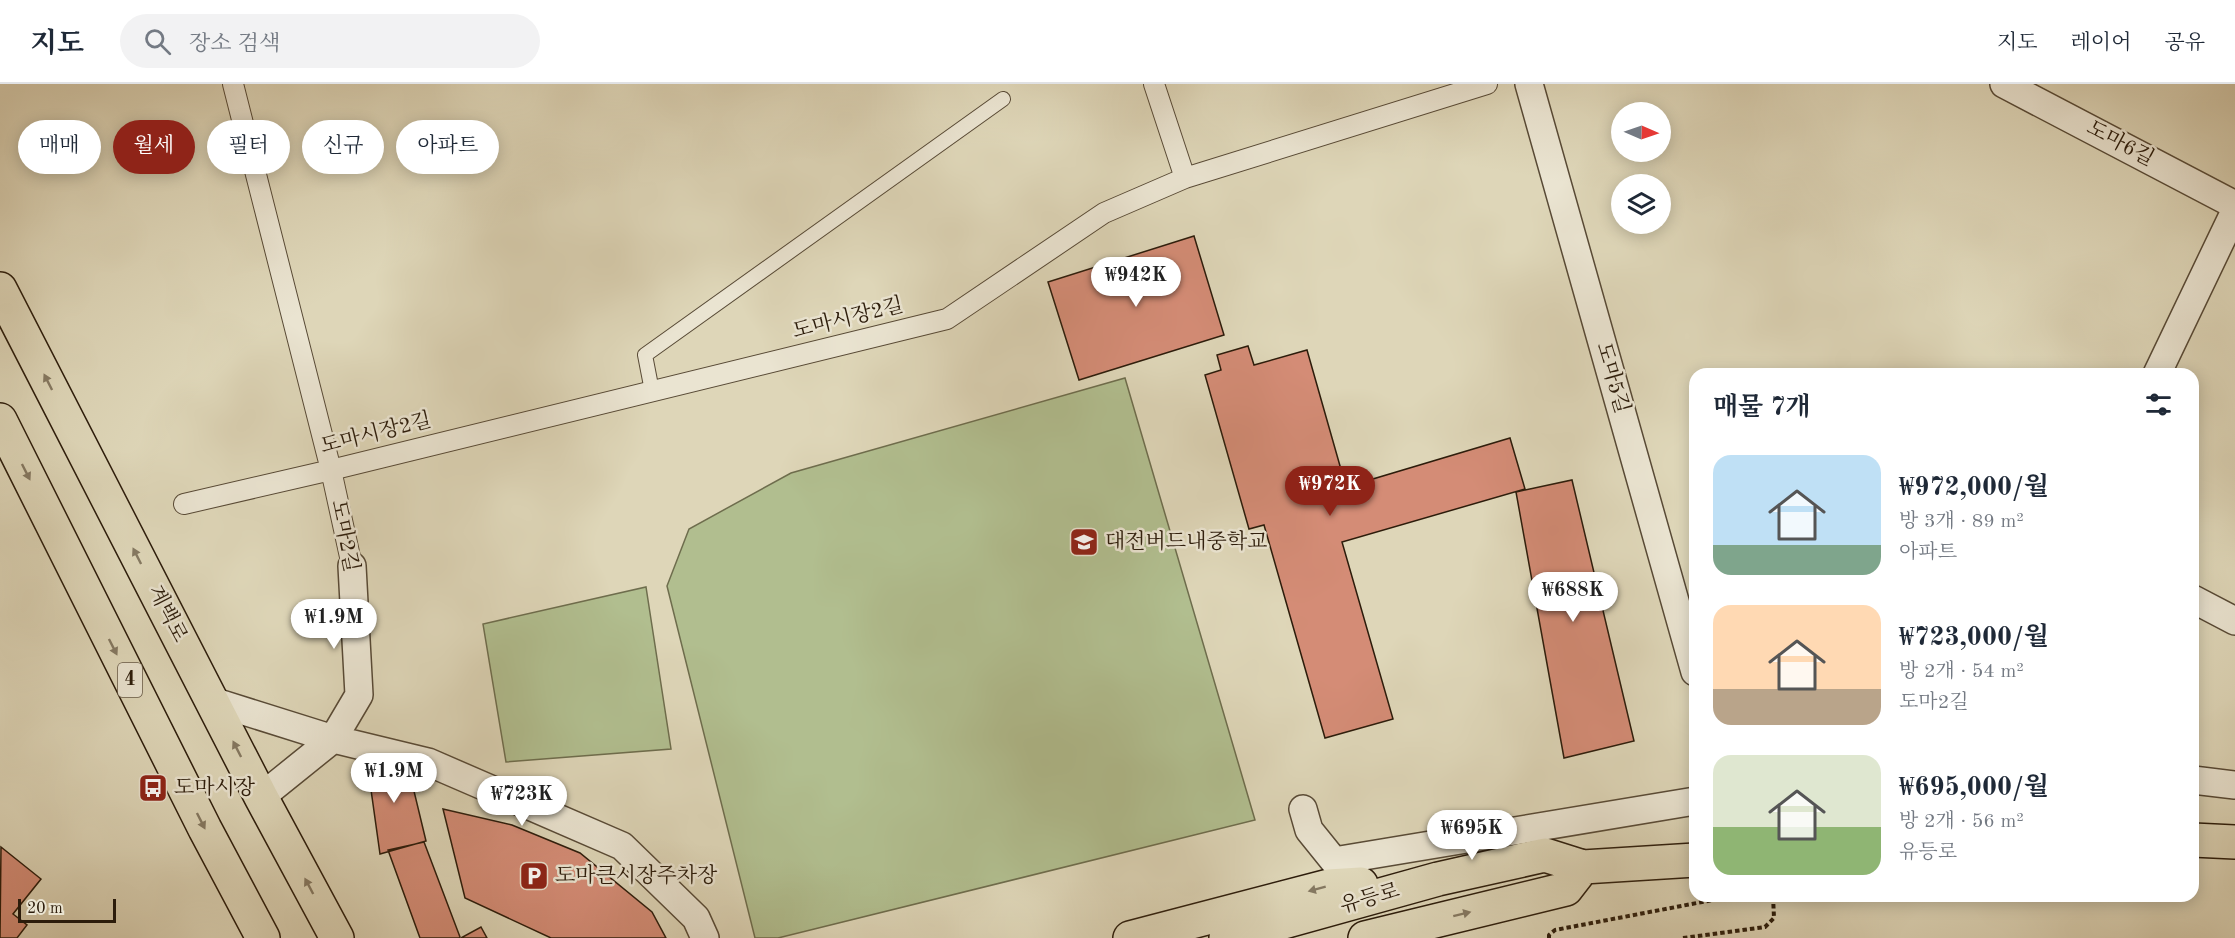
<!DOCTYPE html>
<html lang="ko">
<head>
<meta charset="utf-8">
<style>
	body { margin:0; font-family:"Old Standard TT","Noto Serif KR",serif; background:#f2f2f3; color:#1f2937; height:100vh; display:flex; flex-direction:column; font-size:22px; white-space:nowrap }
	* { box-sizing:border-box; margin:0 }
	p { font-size:20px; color:#747a83 }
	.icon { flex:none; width:33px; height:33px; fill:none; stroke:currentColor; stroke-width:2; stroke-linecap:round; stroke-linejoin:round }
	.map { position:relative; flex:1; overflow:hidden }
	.panel { position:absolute; left:1689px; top:284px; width:510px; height:534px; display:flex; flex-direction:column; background:#fff; border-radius:18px; box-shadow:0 3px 15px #0003 }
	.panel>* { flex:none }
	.guide { position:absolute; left:18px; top:36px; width:570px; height:54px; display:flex; gap:12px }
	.needle { width:39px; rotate:92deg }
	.tools { position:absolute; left:1611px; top:18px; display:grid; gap:12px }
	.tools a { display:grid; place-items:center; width:60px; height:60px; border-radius:50%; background:#fff; box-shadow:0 3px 15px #0003; font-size:30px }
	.scale { position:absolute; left:18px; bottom:15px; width:98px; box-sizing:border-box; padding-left:6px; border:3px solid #2c1c0b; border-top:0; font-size:16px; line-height:21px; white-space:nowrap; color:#2c1c0b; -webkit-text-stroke:4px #eae4d1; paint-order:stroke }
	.price { position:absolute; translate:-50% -51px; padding:0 14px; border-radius:21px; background:#fff; color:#222; font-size:20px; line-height:39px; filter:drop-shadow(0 2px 3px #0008) }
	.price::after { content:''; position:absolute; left:50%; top:36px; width:18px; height:14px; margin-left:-9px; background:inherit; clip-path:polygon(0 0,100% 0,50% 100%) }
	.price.selected { background:#8f2418; color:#fff }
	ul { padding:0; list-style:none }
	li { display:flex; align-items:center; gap:18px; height:150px; padding:0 24px }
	li span { display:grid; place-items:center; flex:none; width:168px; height:120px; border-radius:18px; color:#555 }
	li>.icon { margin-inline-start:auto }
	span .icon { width:72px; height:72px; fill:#fffc; stroke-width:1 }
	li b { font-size:26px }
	h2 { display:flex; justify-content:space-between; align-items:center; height:72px; padding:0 24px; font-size:26px }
	.chip { padding:0 21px; border-radius:27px; background:#fff; box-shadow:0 3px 15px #0003; font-size:21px; line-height:54px }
	.chip.selected { background:#8f2418; color:#fff }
	header { display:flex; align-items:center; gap:36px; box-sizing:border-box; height:84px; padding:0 30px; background:#fff; border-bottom:2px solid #e0e1e3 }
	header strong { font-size:28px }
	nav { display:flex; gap:33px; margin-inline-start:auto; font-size:21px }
	.search { width:420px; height:54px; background:#f2f2f3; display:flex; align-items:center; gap:15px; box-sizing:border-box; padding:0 21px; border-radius:33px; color:#747a83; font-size:22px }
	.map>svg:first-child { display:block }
	.garden { fill:#b1be8f; stroke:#6e6d4d; stroke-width:1.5 }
	.building { fill:#d48c76; stroke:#2c1c0b; stroke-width:1.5 }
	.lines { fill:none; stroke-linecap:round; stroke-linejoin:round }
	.service-casing { stroke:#584a36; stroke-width:16 }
	.pedestrian-casing { stroke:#584a36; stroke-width:22 }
	.minor-casing { stroke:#584a36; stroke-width:30 }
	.primary-casing { stroke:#2c1c0b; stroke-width:36 }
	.path { stroke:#2c1c0b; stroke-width:4; stroke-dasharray:4.5 3; stroke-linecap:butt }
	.service { stroke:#eae4d1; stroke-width:14 }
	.pedestrian { stroke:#eae4d1; stroke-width:20 }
	.minor { stroke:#eae4d1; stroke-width:27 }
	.primary { stroke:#ded6b8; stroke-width:33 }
	.oneway { fill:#857962 }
	.labels { text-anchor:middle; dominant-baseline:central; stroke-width:5; stroke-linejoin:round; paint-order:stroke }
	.shield { fill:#eae4d1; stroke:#655846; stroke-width:1.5 }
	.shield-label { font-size:20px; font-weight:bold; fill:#2c1c0b }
	.street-label { font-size:21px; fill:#2c1c0b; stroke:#eae4d1 }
	.poi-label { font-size:21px; fill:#2c1c0b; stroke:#eae4d1; text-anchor:start }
</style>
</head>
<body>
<header>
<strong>지도</strong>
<div class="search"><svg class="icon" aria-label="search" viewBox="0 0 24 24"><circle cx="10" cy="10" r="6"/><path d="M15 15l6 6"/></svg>장소 검색</div>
<nav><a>지도</a><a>레이어</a><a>공유</a></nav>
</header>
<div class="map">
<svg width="2235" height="854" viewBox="0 0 2235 854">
	<rect width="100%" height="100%" fill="#ded6b8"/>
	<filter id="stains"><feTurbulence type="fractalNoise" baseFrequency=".00333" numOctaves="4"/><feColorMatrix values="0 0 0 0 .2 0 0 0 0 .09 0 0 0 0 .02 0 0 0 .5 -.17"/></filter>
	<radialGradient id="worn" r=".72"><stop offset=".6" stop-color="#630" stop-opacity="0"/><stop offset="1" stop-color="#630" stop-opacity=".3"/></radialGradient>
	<path class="garden" d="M1125,294l130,442 -477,118h-23l-88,-352 22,-57 102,-56z
		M646,503l25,162 -165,13 -23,-138z"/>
	<path class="building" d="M1194,152l30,99 -145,45 -31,-98z
		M1248,262l6,19 53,-15 39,137 164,-49 15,51 -183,53 51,177 -68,19 -61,-213 -15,4 -44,-154 16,-5 -4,-15z
		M1572,396l62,261 -70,17 -48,-266z
		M366,670l41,8 19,79 -46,13z
		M443,725l69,16 68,28 72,59 14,26h-115l-86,-40z
		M424,758l36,95 -1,1h-39l-32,-88z
		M1,763l40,32 -28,35 14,11 -10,13h-17z
		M481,843l6,11h-26z"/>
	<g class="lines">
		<g class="service-casing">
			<path id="service" d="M652,307l-7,-36 358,-256"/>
		</g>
		<g class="pedestrian-casing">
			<path id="pedestrian" d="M233,0l98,386 21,96
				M1154,0l31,94
				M184,420l147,-34 616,-151 157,-106 81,-35 302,-94"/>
		</g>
		<g class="minor-casing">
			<path id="minor" d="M1529,0l166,588
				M2004,0l231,121
				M2157,290l78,-163
				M2193,515l42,22
				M212,617l121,38 95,23 194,84 74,72 9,20
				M2193,696l42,5
				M261,713l72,-58 26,-44 -7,-129
				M1303,725l6,21 25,31 361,-60"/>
		</g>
		<g class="primary-casing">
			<path id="primary" d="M0,205l261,508 76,141
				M0,336l205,409 58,109
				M2193,756l42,2
				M1130,854l199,-52 32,-2
				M1226,854l212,-59 107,-24 38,12 112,-7
				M1365,854l201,-49 17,-22"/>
		</g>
		<path class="path" d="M1549,854v-3l6,-5 163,-31v-3
			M1683,854l82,-11 9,-9 -1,-22"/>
		<use href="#service" class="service"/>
		<use href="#pedestrian" class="pedestrian"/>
		<use href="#minor" class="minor"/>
		<use href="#primary" class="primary"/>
	</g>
	<defs><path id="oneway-solid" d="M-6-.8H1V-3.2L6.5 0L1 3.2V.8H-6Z" transform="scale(1.5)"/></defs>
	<g class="oneway">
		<use href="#oneway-solid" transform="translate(48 298) rotate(-117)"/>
		<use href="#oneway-solid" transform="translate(26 388) rotate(63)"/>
		<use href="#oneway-solid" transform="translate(137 472) rotate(-117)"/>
		<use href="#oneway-solid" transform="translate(113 563) rotate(63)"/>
		<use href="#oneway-solid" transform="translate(237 665) rotate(-117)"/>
		<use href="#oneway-solid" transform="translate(201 737) rotate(63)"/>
		<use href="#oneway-solid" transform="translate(309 802) rotate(-118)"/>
		<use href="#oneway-solid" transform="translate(1317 805) rotate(165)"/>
		<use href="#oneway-solid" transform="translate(1462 830) rotate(-14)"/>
	</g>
	<defs>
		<g id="school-square" transform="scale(1.5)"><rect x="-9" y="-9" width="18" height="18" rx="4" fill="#8f2418" stroke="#eae4d1"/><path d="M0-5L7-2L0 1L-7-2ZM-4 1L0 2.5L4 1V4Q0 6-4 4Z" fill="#fff"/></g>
		<g id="bus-square" transform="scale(1.5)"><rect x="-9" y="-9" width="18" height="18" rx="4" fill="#8f2418" stroke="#eae4d1"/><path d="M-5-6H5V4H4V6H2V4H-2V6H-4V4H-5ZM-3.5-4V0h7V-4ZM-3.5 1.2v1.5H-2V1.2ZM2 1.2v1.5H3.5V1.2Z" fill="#fff"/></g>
		<g id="parking-square" transform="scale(1.5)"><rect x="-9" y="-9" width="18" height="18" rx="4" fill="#8f2418" stroke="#eae4d1"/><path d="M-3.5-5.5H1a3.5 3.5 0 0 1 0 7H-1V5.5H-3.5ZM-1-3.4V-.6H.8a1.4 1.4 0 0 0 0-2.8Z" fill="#fff"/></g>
	</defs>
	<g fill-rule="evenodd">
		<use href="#school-square" x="1084" y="458"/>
		<use href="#bus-square" x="153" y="704"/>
		<use href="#parking-square" x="534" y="792"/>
	</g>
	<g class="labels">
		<rect class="shield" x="118" y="579" width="24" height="34" rx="4.5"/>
		<g class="shield-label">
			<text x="130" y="596">4</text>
		</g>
		<g class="street-label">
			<text transform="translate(2120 60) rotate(28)">도마6길</text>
			<text transform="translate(848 235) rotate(-14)">도마시장2길</text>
			<text transform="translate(1612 294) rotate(74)">도마5길</text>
			<text transform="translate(376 350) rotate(-14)">도마시장2길</text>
			<text transform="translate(344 452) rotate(79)">도마2길</text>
			<text transform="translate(167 530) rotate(63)">계백로</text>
			<text transform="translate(1370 815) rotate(-16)">유등로</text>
		</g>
		<g class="poi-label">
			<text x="1105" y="458">대전버드내중학교</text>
			<text x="174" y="704">도마시장</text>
			<text x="555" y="792">도마큰시장주차장</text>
		</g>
	</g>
	<rect width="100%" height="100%" filter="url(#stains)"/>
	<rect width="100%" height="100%" fill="url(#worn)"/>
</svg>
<div class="tools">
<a><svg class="needle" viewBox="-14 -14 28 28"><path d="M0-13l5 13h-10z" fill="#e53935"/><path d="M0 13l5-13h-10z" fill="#747a83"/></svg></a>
<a><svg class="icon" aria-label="layers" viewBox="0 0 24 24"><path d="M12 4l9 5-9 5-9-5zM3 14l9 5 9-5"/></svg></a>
</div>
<div class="scale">20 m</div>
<b class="price" style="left:1136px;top:224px">₩942K</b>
<b class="price selected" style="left:1330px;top:433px">₩972K</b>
<b class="price" style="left:1573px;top:539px">₩688K</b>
<b class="price" style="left:334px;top:566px">₩1.9M</b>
<b class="price" style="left:394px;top:720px">₩1.9M</b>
<b class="price" style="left:522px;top:743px">₩723K</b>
<b class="price" style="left:1472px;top:777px">₩695K</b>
<div class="guide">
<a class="chip">매매</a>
<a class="chip selected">월세</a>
<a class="chip">필터</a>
<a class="chip">신규</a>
<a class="chip">아파트</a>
</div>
<section class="panel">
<h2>매물 7개<svg class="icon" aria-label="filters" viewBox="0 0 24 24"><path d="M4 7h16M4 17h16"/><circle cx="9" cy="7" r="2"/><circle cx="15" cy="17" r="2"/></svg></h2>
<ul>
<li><span style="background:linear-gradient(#bfe0f5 75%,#7fa58c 0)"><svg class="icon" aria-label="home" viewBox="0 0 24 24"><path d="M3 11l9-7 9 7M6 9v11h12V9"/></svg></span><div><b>₩972,000/월</b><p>방 3개 · 89 m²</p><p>아파트</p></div></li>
<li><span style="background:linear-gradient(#ffd9b3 70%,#b9a48a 0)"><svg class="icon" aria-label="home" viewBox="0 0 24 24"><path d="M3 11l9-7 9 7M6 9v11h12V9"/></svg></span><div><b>₩723,000/월</b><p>방 2개 · 54 m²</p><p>도마2길</p></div></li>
<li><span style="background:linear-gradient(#dfe7d0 60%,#8fb573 0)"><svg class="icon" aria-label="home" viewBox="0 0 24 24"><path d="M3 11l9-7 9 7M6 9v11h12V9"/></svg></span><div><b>₩695,000/월</b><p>방 2개 · 56 m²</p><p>유등로</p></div></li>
</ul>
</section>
</div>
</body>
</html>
